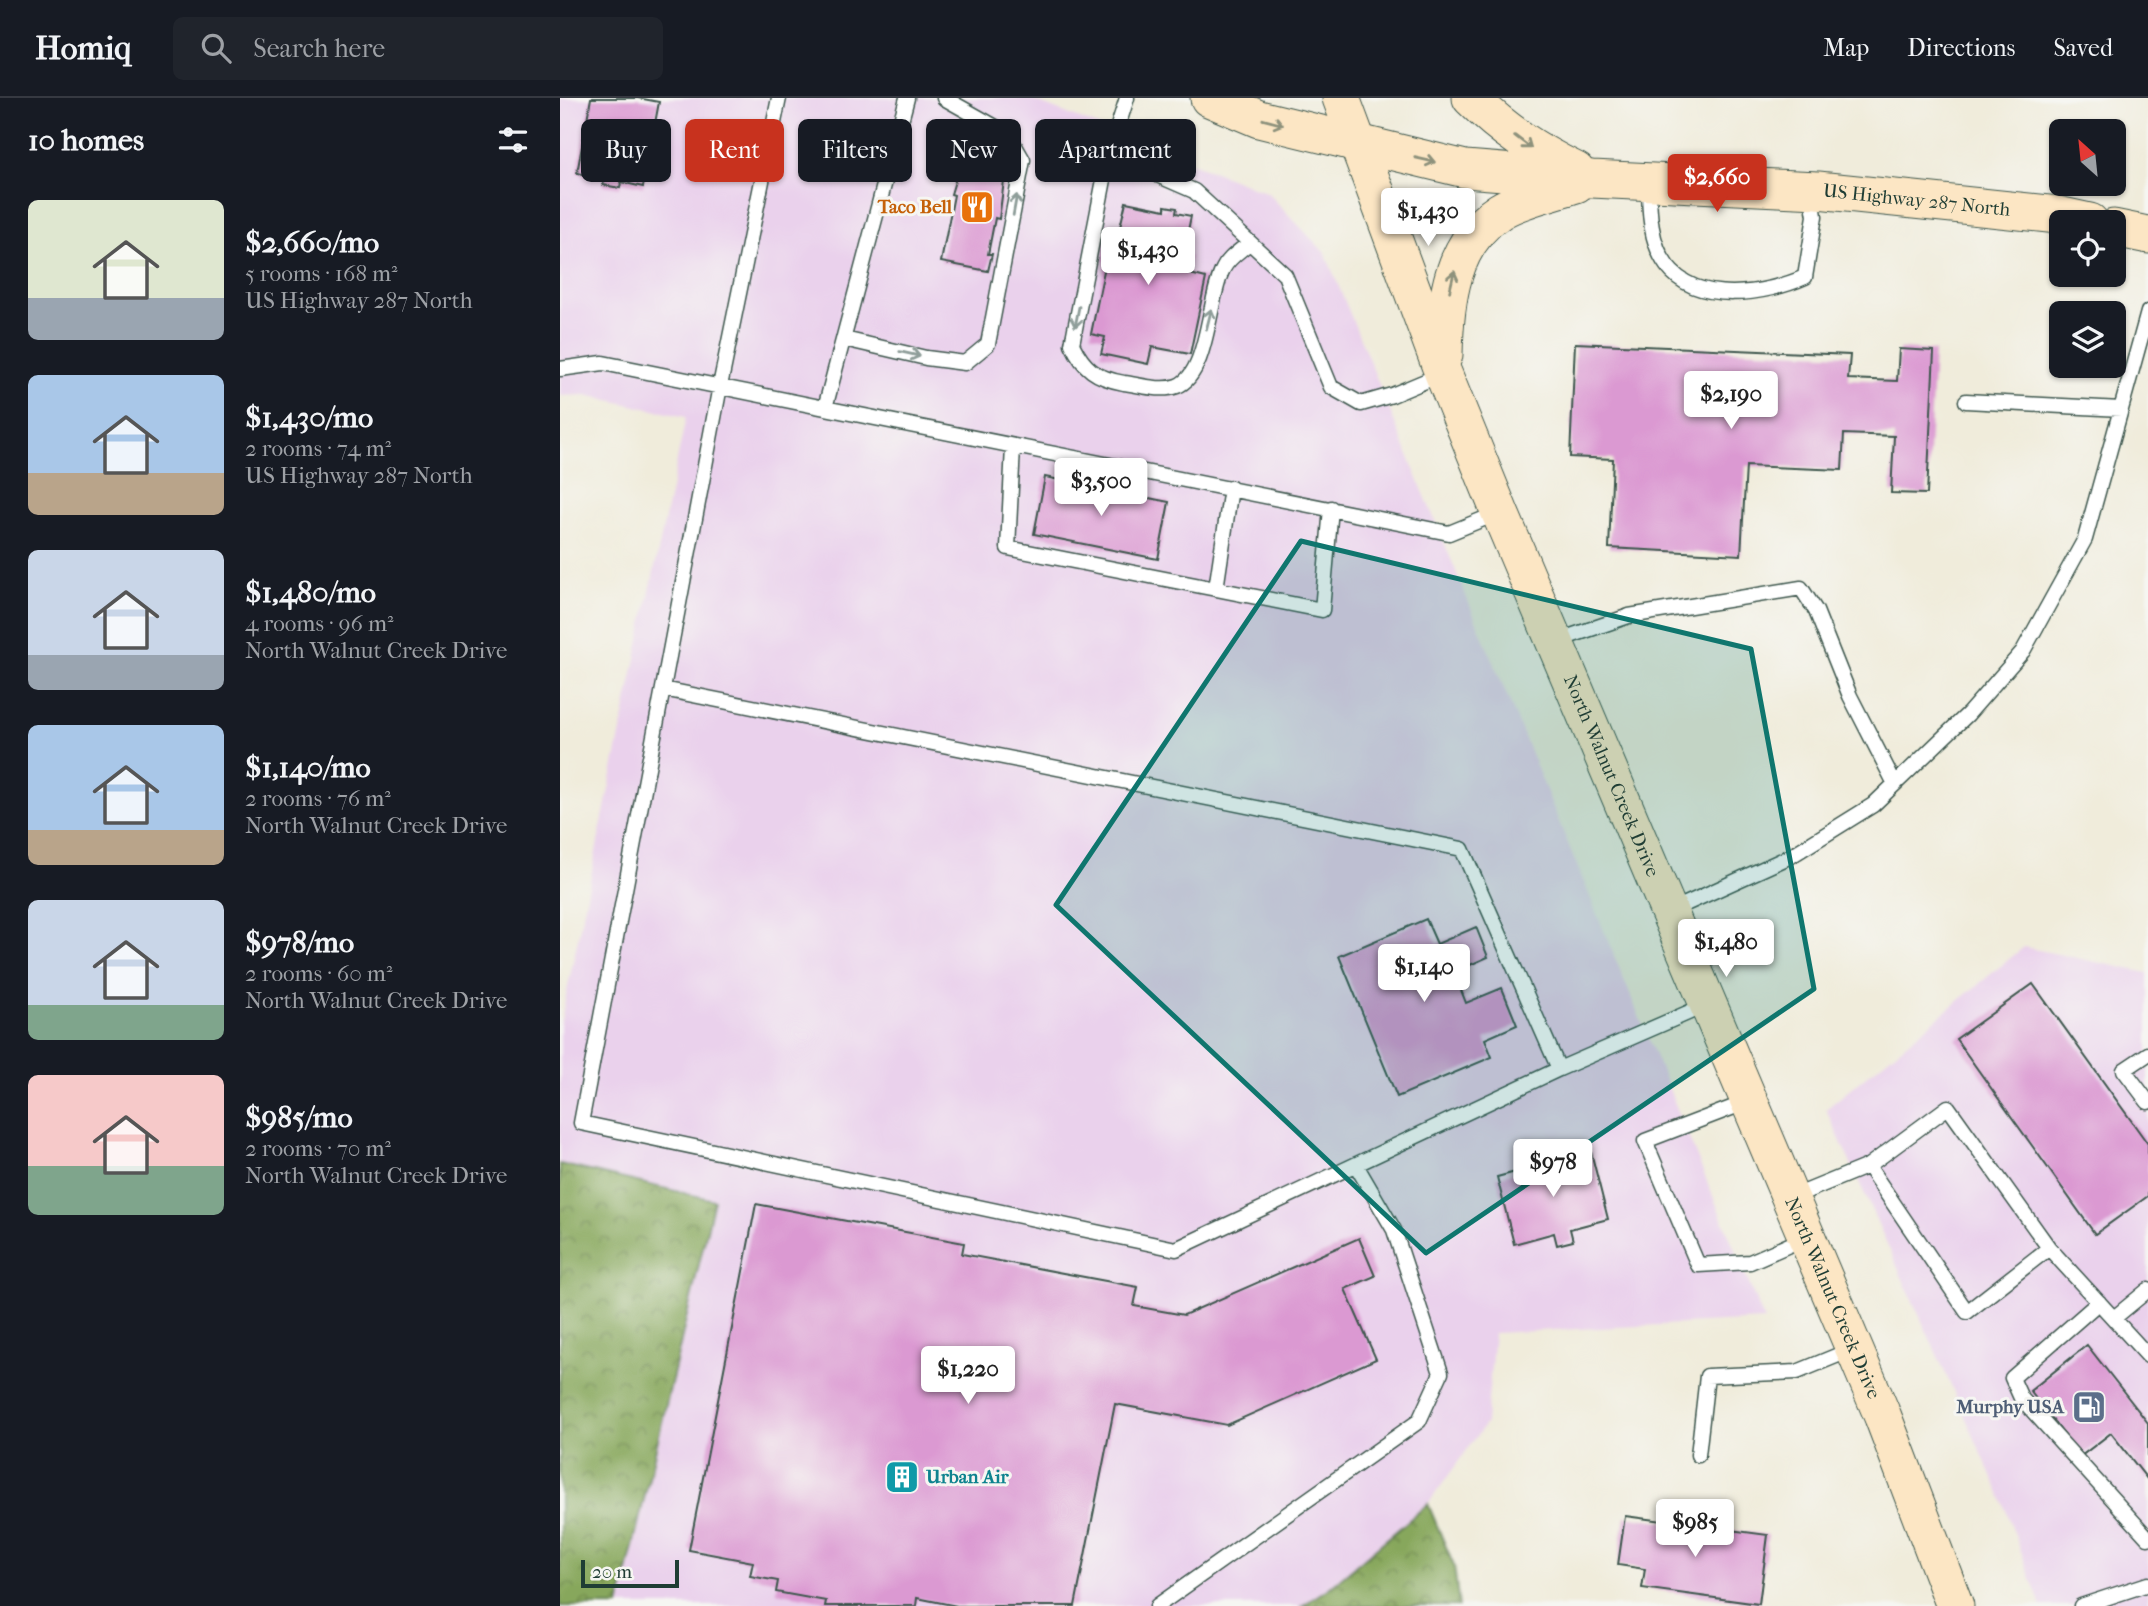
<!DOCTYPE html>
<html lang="en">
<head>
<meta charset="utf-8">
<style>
	body { margin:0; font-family:"IM FELL French Canon",serif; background:#20242c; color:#f1f3f6; height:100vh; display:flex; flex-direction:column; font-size:26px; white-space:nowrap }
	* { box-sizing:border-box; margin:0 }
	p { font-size:23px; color:#9ea1a6 }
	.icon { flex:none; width:38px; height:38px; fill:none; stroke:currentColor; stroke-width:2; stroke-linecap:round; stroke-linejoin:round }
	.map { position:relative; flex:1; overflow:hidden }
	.sheet { display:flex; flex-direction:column; background:#171b24; width:560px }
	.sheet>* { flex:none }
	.guide { position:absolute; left:21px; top:21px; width:665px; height:63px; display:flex; gap:14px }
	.needle { width:46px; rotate:333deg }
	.buttons { position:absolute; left:1489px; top:21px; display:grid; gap:14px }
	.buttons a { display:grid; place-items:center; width:77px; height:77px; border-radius:10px; background:#171b24; box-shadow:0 2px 5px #0004; font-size:35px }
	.scale { position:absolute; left:21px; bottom:18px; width:98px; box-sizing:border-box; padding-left:7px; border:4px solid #1f3d34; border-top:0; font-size:19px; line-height:24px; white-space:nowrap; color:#1f3d34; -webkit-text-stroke:5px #f6f6f2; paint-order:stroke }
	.price { position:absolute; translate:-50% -60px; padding:0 16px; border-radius:7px; background:#fff; color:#222; font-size:23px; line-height:46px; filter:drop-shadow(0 2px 4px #0008) }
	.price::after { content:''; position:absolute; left:50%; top:42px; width:21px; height:16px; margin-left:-10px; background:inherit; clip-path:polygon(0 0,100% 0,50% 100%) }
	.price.active { background:#c8321e; color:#fff }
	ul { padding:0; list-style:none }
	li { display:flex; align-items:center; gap:21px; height:175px; padding:0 28px }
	li span { display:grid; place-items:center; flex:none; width:196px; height:140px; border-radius:10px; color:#555 }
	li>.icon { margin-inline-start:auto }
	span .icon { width:84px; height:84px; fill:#fffc; stroke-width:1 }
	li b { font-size:30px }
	h2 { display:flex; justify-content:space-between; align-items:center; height:84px; padding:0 28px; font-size:30px }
	.chip { padding:0 24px; border-radius:10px; background:#171b24; box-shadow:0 2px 5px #0004; font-size:24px; line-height:63px }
	.chip.active { background:#c8321e; color:#fff }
	header { display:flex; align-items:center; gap:42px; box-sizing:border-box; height:98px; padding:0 35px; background:#171b24; border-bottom:2px solid #363941 }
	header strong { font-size:33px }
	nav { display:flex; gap:38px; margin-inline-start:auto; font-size:24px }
	.search { width:490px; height:63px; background:#20242c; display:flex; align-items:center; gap:18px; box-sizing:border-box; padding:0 24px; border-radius:10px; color:#9ea1a6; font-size:26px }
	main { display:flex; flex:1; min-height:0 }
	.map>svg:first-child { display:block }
	.built { fill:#ead1ec }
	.forest { fill:url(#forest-crowns); stroke:#537248; stroke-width:2 }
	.building { fill:#db99d2 }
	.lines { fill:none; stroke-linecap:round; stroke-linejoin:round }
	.service-casing { stroke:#3e574d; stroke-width:17 }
	.secondary-casing { stroke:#3e574d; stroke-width:39 }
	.service { stroke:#fff; stroke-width:14 }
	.secondary { stroke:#fce6c4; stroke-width:37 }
	.oneway { stroke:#8e927c }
	.oneway2 { stroke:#8f9e9a }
	.marked { fill:#0f766e; fill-opacity:0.2; stroke:#0f766e; stroke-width:5; stroke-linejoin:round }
	.labels { text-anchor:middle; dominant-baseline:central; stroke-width:6; stroke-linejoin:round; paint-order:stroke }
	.street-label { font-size:19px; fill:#1f3d34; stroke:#f6f6f2 }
	.food-label { font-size:19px; font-weight:bold; fill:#c56008; stroke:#f6f6f2; text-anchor:end }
	.service-label { font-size:19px; font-weight:bold; fill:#4e5e75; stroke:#f6f6f2; text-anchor:end }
	.culture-label { font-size:19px; font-weight:bold; fill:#0d838f; stroke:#f6f6f2; text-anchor:start }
</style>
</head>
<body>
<header>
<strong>Homiq</strong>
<div class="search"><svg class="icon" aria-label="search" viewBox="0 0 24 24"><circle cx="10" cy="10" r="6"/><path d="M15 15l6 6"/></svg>Search here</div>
<nav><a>Map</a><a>Directions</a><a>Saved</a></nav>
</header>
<main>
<section class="sheet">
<h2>10 homes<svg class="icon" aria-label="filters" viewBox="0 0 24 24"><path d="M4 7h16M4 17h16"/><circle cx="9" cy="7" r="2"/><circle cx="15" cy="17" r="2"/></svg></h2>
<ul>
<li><span style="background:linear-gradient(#dfe7d0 70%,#9aa5b1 0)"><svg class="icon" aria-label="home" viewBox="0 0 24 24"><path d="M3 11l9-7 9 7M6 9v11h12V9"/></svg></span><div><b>$2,660/mo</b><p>5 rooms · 168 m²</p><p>US Highway 287 North</p></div></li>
<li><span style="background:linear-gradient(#a9c7e8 70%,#b9a48a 0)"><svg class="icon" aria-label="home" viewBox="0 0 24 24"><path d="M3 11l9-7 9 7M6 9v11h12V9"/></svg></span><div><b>$1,430/mo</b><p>2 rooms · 74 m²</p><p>US Highway 287 North</p></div></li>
<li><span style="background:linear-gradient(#c9d6e8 75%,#9aa5b1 0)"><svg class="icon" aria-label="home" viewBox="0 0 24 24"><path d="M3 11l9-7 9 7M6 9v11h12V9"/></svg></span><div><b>$1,480/mo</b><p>4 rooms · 96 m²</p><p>North Walnut Creek Drive</p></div></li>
<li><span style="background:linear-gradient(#a9c7e8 75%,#b9a48a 0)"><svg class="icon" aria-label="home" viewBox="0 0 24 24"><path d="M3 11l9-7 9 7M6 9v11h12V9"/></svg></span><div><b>$1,140/mo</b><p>2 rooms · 76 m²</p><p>North Walnut Creek Drive</p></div></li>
<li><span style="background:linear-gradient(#c9d6e8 75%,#7fa58c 0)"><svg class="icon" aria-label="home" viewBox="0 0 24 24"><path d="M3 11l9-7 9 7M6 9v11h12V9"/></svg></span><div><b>$978/mo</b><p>2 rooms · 60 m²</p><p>North Walnut Creek Drive</p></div></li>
<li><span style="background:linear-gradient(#f6c9c9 65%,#7fa58c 0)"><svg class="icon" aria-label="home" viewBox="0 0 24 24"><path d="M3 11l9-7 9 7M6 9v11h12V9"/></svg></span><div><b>$985/mo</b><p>2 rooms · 70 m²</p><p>North Walnut Creek Drive</p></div></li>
</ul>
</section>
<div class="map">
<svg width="1588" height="1508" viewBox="0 0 1588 1508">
	<defs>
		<pattern id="forest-crowns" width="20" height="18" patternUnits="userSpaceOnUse" patternTransform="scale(1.75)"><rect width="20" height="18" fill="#87a75c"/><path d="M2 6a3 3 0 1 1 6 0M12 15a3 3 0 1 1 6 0" fill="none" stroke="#6e894d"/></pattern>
	</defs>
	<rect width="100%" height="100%" fill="#f6f6f2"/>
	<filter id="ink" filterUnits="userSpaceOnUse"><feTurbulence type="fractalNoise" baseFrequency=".0143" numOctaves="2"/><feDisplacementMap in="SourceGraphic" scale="14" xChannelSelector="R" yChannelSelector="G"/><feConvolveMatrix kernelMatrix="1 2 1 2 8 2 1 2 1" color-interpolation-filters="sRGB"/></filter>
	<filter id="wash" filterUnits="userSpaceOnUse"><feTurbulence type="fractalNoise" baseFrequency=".00686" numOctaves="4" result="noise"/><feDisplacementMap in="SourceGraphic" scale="28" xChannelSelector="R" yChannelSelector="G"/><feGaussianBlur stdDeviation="1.57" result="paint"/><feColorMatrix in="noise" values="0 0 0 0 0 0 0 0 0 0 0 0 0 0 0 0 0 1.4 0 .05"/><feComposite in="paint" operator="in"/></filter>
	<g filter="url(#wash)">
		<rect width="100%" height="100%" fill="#f0ecdb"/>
		<path class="built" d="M0,0h467l241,95 57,60 439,1067 -270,13 -8,90 -58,81 -99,84 -27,18h-683l95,-406 -154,-36v-139l126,-608 -100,-22 -26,1z
			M1464,849l124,26v633h-107l-41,-112 -174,-385z"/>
		<path class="forest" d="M0,1066l154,36 -95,406h-59z
			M868,1406l26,62 5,40h-157l27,-18z"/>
		<g id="blocks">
			<path class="building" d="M31,0h47l21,4 -16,85 -22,-5 -1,6 -17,-3 2,-7 -28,-5z
				M402,60l44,8 -7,53 -4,-1 -7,36h4l-4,17 -47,-9 13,-67 -3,-1z
				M566,104l39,8v-4l12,2 -1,5 15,3 -8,39 7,2 -4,16 20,5 -16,76 -38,-7 -4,17 -47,-10 4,-17 -14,-3 15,-73h-3l4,-19 9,2z
				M1015,245l275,12 -2,24 49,2 2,-32 35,2 -7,143 -36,-1 3,-57 -50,-2 -2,36 -96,-4 -5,89 -132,-7 4,-89 -43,-2z
				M485,379l124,25 -11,57 -124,-25z
				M866,821l11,25 39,-17 12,30 -34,15 12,31 36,-15 15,37 -32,14 7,18 -95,40 -58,-141z
				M1473,886l115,160v52l-53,38 -139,-195z
				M1031,1054l17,67 -38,10 3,12 -16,4 -3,-12 -40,11 -17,-67z
				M196,1106l208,39 -2,11 176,33 -4,19 50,9 175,-77 16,38 -30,13 31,70 -149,66 -112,-21 -40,202h-118l-40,-8 -1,8h-91l1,-5 -50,-9 2,-11 -28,-5 3,-14 -64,-12z
				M1527,1247l61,78v57l-37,-47 -30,23 -51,-65z
				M1065,1418l143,19 -9,69 -117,-16 3,-19 -27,-4z"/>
		</g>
	</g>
	<g filter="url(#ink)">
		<use href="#blocks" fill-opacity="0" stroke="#3e574d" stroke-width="2"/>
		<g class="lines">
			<g class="service-casing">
				<path id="service" d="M219,0l-59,288 -139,737 595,126 383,-180 147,-64
					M347,0l-82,310 624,125 49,-20
					M567,0l-18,56 85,37 91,84 46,112 30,17 31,-9 50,-21
					M549,56l-37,190c12,25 24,34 52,39 16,2 37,9 53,3 32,-12 31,-89 46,-117 5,-11 17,-18 26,-26
					M1089,85c0,28 1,60 18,83 30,40 100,28 138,11l10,-61 -4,-26
					M284,241l82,19 39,5 23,-19 35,-184 -15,-26 -64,-36
					M0,271l43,-6 222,45
					M1406,303l155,8
					M453,349l-5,101 208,41 15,-101
					M656,491l106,21 9,-102
					M996,543l73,-25 172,-28 15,23 34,85 45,88
					M103,591l799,160 97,220
					M1108,814l123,-56 82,-51 95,-91 55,-63 62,-112 63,-227
					M1588,956l-24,16 24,32
					M1187,1004l-102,39 53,124 52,-3 55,-24
					M1230,1100l78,-32 99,146 82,-64 -101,-141 -80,59
					M1489,1150l99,108
					M1539,1204l-87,76 9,20 127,140
					M1554,1220l34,-28
					M1138,1357l9,-79 90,-4 56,-23
					M597,1508l262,-185 22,-48 -47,-143 -38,-65
					M1521,1508l67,-22"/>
			</g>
			<g class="secondary-casing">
				<g id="secondary">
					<path id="s1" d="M649,0l50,21 206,50 127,10 226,11 240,25 32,7"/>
					<path id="s2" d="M781,0l102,275 57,140 383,904 72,189"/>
					<path d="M911,0c32,32 64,53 105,73"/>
					<path d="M1554,130l34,7"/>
					<path d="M884,257c1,-54 7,-112 56,-144 21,-13 52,-19 76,-27"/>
				</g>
			</g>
			<use href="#service" class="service"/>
			<use href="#secondary" class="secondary"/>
		</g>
		<defs><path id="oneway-shaft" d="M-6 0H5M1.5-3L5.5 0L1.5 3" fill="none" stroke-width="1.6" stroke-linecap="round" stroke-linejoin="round" transform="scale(1.75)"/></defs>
		<g class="oneway">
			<use href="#oneway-shaft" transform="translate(713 24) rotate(15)"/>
			<use href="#oneway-shaft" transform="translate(963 44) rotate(37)"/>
			<use href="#oneway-shaft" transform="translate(865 62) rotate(13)"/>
			<use href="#oneway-shaft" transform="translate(892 183) rotate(-77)"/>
		</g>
		<g class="oneway2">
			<use href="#oneway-shaft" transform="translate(455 107) rotate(-80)"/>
			<use href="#oneway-shaft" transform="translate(517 219) rotate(101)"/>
			<use href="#oneway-shaft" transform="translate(649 221) rotate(-76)"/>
			<use href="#oneway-shaft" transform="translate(350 256) rotate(13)"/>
		</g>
	</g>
	<path class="marked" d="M741,443l450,108 63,340 -388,264 -370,-348z"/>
	<defs>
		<g id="restaurant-square" transform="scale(1.75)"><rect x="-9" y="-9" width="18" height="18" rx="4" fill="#e8710a" stroke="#f6f6f2"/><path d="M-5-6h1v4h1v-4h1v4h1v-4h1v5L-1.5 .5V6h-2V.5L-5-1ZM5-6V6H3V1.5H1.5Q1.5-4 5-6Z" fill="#fff"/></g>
		<g id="fuel-square" transform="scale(1.75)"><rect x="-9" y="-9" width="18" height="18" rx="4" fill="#5c6f8a" stroke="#f6f6f2"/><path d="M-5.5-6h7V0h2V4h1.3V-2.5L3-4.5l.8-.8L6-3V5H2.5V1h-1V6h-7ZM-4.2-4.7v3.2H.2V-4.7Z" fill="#fff"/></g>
		<g id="building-square" transform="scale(1.75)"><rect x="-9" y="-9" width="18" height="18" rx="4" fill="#0f9aa8" stroke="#f6f6f2"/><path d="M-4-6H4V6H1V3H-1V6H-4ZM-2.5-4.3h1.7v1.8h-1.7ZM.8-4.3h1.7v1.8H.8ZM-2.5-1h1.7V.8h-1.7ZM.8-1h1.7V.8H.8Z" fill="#fff"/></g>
	</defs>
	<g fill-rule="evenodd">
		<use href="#restaurant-square" x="417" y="109"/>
		<use href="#fuel-square" x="1529" y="1309"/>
		<use href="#building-square" x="342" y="1379"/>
	</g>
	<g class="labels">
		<g class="street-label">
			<text stroke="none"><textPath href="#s1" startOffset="719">US Highway 287 North</textPath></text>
			<text stroke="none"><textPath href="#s2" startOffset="730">North Walnut Creek Drive</textPath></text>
			<text stroke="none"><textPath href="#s2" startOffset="1297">North Walnut Creek Drive</textPath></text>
		</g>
		<g class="food-label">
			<text x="392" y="109">Taco Bell</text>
		</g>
		<g class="service-label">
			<text x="1504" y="1309">Murphy USA</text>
		</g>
		<g class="culture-label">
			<text x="366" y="1379">Urban Air</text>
		</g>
	</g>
</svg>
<div class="buttons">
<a><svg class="needle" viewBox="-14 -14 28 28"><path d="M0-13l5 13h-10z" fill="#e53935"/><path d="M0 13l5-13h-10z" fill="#9ea1a6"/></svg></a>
<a><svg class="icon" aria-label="locate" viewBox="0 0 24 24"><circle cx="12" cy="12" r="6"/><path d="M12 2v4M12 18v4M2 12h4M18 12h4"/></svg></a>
<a><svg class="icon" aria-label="layers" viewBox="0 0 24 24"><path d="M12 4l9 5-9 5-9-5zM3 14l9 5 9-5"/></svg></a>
</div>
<div class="scale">20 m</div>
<b class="price active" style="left:1157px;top:116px">$2,660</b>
<b class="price" style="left:868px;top:150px">$1,430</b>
<b class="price" style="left:588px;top:189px">$1,430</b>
<b class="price" style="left:1171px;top:333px">$2,190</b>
<b class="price" style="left:541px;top:420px">$3,500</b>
<b class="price" style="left:1166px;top:881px">$1,480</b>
<b class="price" style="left:864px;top:906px">$1,140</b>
<b class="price" style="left:993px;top:1101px">$978</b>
<b class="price" style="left:408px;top:1308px">$1,220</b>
<b class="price" style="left:1135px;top:1461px">$985</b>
<div class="guide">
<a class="chip">Buy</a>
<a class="chip active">Rent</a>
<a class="chip">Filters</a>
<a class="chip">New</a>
<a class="chip">Apartment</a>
</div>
</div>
</main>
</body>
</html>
